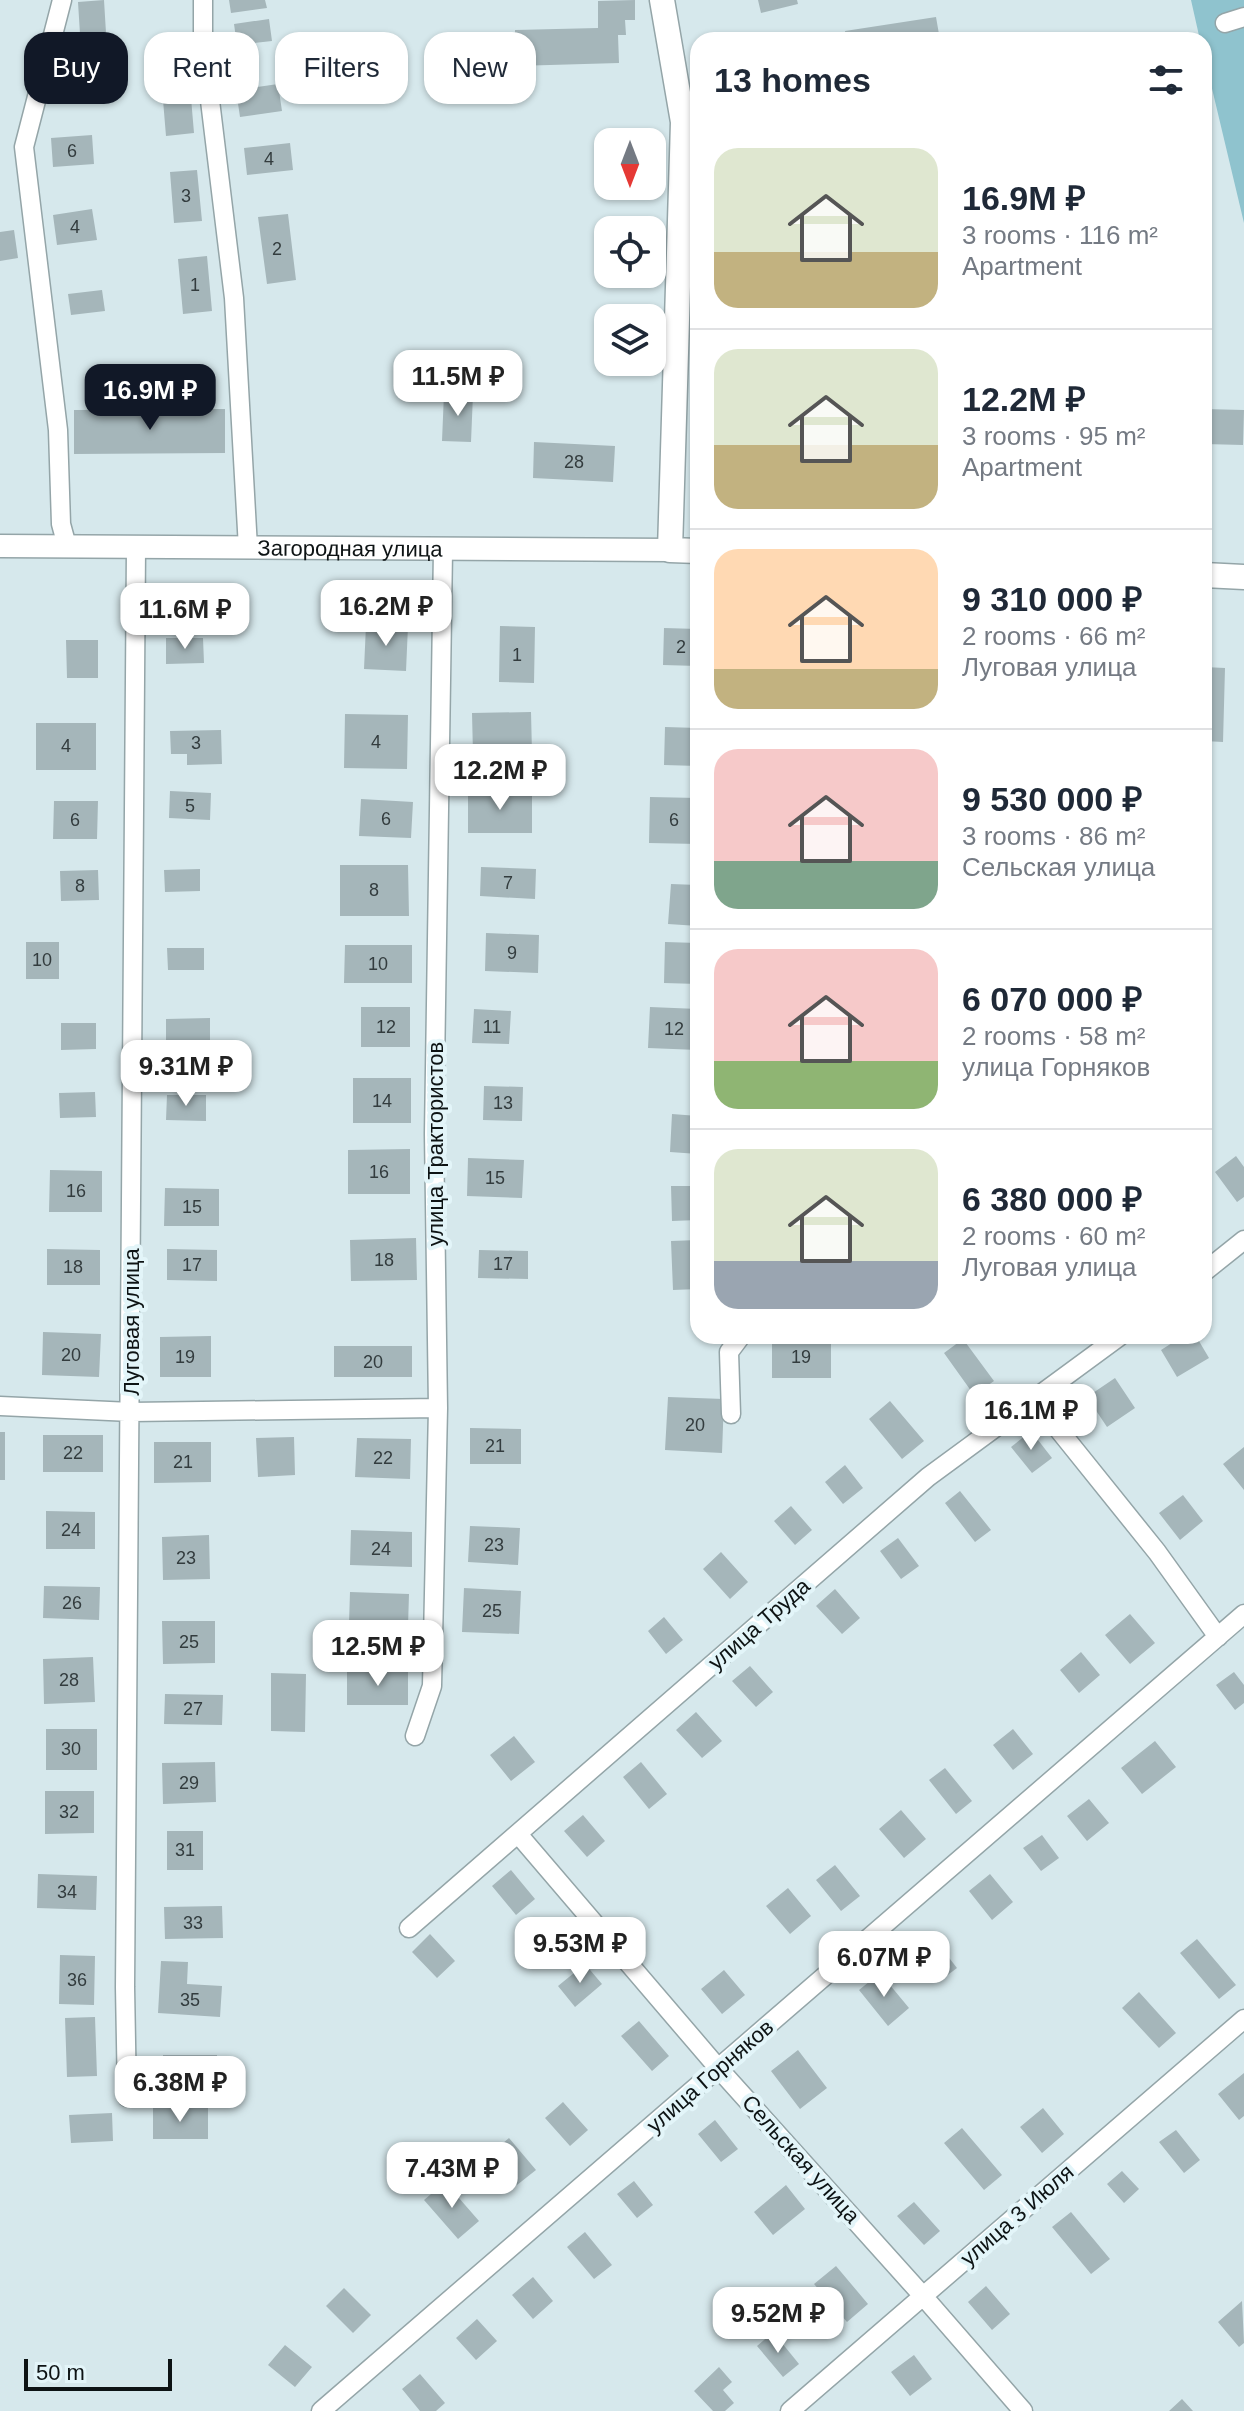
<!DOCTYPE html>
<html lang="en">
<head>
<meta charset="utf-8">
<style>
	body { margin:0; font-family:Helvetica,sans-serif; background:#f6f6f7; color:#1f2937; height:100vh; display:flex; flex-direction:column; font-size:30px; white-space:nowrap }
	* { box-sizing:border-box; margin:0 }
	p { font-size:26px; color:#747a83 }
	.icon { flex:none; width:44px; height:44px; fill:none; stroke:currentColor; stroke-width:2; stroke-linecap:round; stroke-linejoin:round }
	.map { position:relative; flex:1; overflow:hidden }
	.details { position:absolute; left:690px; top:32px; width:522px; height:1312px; display:flex; flex-direction:column; background:#fff; border-radius:24px; box-shadow:0 2px 6px #0004 }
	.details>* { flex:none }
	.hud { position:absolute; left:24px; top:32px; width:546px; height:72px; display:flex; gap:16px }
	.needle { width:52px; rotate:180deg }
	.fabs { position:absolute; left:594px; top:128px; display:grid; gap:16px }
	.fabs a { display:grid; place-items:center; width:72px; height:72px; border-radius:16px; background:#fff; box-shadow:0 2px 6px #0004; font-size:40px }
	.scale { position:absolute; left:24px; bottom:20px; width:148px; box-sizing:border-box; padding-left:8px; border:4px solid #0d1314; border-top:0; font-size:22px; line-height:28px; white-space:nowrap; color:#0d1314; -webkit-text-stroke:6px #e3f5f9; paint-order:stroke }
	.price { position:absolute; translate:-50% -68px; padding:0 18px; border-radius:16px; background:#fff; color:#222; font-size:26px; line-height:52px; filter:drop-shadow(0 2px 4px #0008) }
	.price::after { content:''; position:absolute; left:50%; top:48px; width:24px; height:18px; margin-left:-12px; background:inherit; clip-path:polygon(0 0,100% 0,50% 100%) }
	.price.on { background:#111827; color:#fff }
	ul { padding:0; list-style:none }
	li { display:flex; align-items:center; gap:24px; height:200px; padding:0 24px }
	li+li { border-top:2px solid #e0e1e3 }
	li span { display:grid; place-items:center; flex:none; width:224px; height:160px; border-radius:24px; color:#555 }
	li>.icon { margin-inline-start:auto }
	span .icon { width:96px; height:96px; fill:#fffc; stroke-width:1 }
	li b { font-size:34px }
	h2 { display:flex; justify-content:space-between; align-items:center; height:96px; padding:0 24px; font-size:34px }
	.pill { padding:0 28px; border-radius:24px; background:#fff; box-shadow:0 2px 6px #0004; font-size:28px; line-height:72px }
	.pill.on { background:#111827; color:#fff }
	.map>svg:first-child { display:block }
	.green { fill:#8fc3ce }
	.building { fill:#a5b6ba }
	.lines { fill:none; stroke-linecap:round; stroke-linejoin:round }
	.minor-casing { stroke:#94a5a8; stroke-width:21 }
	.tertiary-casing { stroke:#94a5a8; stroke-width:25 }
	.secondary-casing { stroke:#94a5a8; stroke-width:27 }
	.minor { stroke:#fff; stroke-width:18 }
	.tertiary { stroke:#fff; stroke-width:22 }
	.secondary { stroke:#fff; stroke-width:24 }
	.labels { text-anchor:middle; dominant-baseline:central; stroke-width:8; stroke-linejoin:round; paint-order:stroke }
	.number-label { font-size:18px; fill:#333c3e }
	.street-label { font-size:22px; fill:#0d1314; stroke:#e3f5f9 }
</style>
</head>
<body>
<div class="map">
<svg width="1244" height="2411" viewBox="0 0 1244 2411">
	<rect width="100%" height="100%" fill="#d6e8ec"/>
	<path class="green" d="M1191,0h53v223l-40,-168v-15h-4z"/>
	<path class="building" d="M104,0l2,33 -26,1 -2,-32z
		M229,0h36l2,8 -36,5z
		M635,0v20h-10l1,15h-8l1,28 -104,3v-36l83,-2v-27z
		M758,0h39l1,4 -37,9z
		M936,17l4,23h-94l-1,-9z
		M269,19l3,22 -35,4 -3,-21z
		M278,84l4,27 -42,6 -4,-27z
		M190,86l4,47 -28,3 -4,-48z
		M92,135l2,29 -41,3 -2,-29z
		M290,143l3,27 -46,5 -3,-27z
		M197,170l5,51 -28,2 -4,-51z
		M92,209l5,31 -40,5 -4,-30z
		M288,214l8,66 -29,4 -9,-67z
		M14,230l4,28 -18,3v-29z
		M207,256l5,55 -29,3 -5,-55z
		M102,290l3,21 -34,4 -3,-21z
		M444,393l29,1 -2,48 -29,-1z
		M225,409v44l-151,1v-44z
		M1204,409l40,1 -1,35 -39,-1z
		M534,442l81,4 -2,36 -80,-4z
		M366,625l42,1 -2,45 -42,-2z
		M500,626l35,1 -1,56 -35,-1z
		M664,628l34,1v37l-35,-1z
		M166,638h37l1,25 -38,1z
		M66,640h32v38h-31z
		M1204,667l21,1 -2,74 -19,-1z
		M531,712l1,41 -59,1 -1,-41z
		M345,714l63,1 -1,54 -63,-1z
		M36,723h60v47h-60z
		M665,727l33,1v38l-34,-1z
		M221,730l1,34 -35,1v-11h-16l-1,-23z
		M170,791l41,2 -1,27 -41,-2z
		M468,792h64v41h-64z
		M650,797l48,1v46l-49,-1z
		M361,799l52,3 -2,36 -52,-2z
		M54,801h44l-1,38h-44z
		M340,865h68l1,51h-69z
		M481,867l55,2 -1,30 -55,-3z
		M200,869v22l-35,1 -1,-22z
		M98,870l1,30 -38,1 -1,-30z
		M671,884l27,1v41l-30,-2z
		M486,933l53,2 -1,38 -53,-2z
		M26,942h33v37h-33z
		M665,942l33,1v41l-34,-1z
		M345,945h67v38h-68z
		M167,948h37v22h-36z
		M361,1007h49v40h-49z
		M650,1007l48,2v41l-50,-2z
		M474,1009l37,2 -2,33 -37,-1z
		M210,1018v30l-44,1v-30z
		M61,1023h35v26l-35,1z
		M353,1078h58v45h-58z
		M484,1086l39,1 -1,34 -39,-1z
		M95,1092l1,25 -36,1 -1,-25z
		M167,1095h39v26l-40,-1z
		M672,1114l26,2v38l-28,-2z
		M410,1149v45h-62v-44z
		M1236,1156l8,11v30l-7,5 -22,-30z
		M468,1158l56,2 -2,38 -55,-2z
		M50,1170l52,1v41h-53z
		M671,1186h27v34l-26,1z
		M165,1188l54,1v37h-55z
		M416,1238l1,42 -66,1 -1,-41z
		M698,1240v49l-25,1 -2,-49z
		M47,1249l53,1v35h-53z
		M167,1249l50,1v31l-50,-1z
		M479,1250l49,1v28l-50,-1z
		M43,1332l58,2 -2,43 -57,-2z
		M211,1336v41h-51v-40z
		M772,1336h59v42h-59z
		M1183,1336h13l13,22 -32,19 -16,-27z
		M963,1339l31,42 -20,14 -30,-42z
		M334,1346h78v31h-78z
		M1115,1378l20,30 -28,19 -20,-30z
		M668,1397l56,2 -2,54 -57,-3z
		M890,1401l34,40 -22,18 -33,-40z
		M470,1428l51,1v35h-51z
		M1031,1431l21,27 -20,15 -21,-26z
		M0,1432h5v48h-5z
		M43,1435h60v37h-60z
		M294,1437l1,38 -37,2 -2,-39z
		M357,1438l54,1 -1,40 -55,-2z
		M154,1442h57v40l-57,1z
		M1244,1447v43l-21,-26z
		M845,1465l18,23 -20,16 -18,-22z
		M960,1491l31,39 -16,12 -30,-39z
		M1183,1495l20,26 -23,19 -21,-27z
		M791,1506l21,24 -17,15 -21,-24z
		M46,1511l49,1v37h-49z
		M470,1526l50,2 -2,37 -50,-3z
		M351,1530l61,2v35l-62,-2z
		M209,1535l1,44 -47,1 -1,-43z
		M898,1538l21,28 -18,13 -21,-28z
		M721,1552l27,30 -18,17 -27,-30z
		M44,1586l56,1 -1,33 -56,-2z
		M464,1588l57,3 -2,43 -57,-2z
		M835,1589l25,29 -18,16 -26,-28z
		M350,1592l59,2 -1,32 -59,-2z
		M1130,1614l25,29 -25,21 -25,-29z
		M664,1617l19,23 -17,14 -18,-23z
		M162,1621h53v42l-52,1z
		M1081,1652l19,23 -21,18 -19,-23z
		M93,1657l2,45 -51,2 -1,-45z
		M750,1666l23,26 -17,15 -24,-26z
		M347,1671h61v34h-61z
		M1234,1672l10,13v18l-9,7 -19,-25z
		M271,1673l35,1 -1,58 -34,-1z
		M165,1694l58,1 -1,30 -58,-1z
		M696,1712l26,29 -20,17 -26,-28z
		M46,1729h51v41h-51z
		M1013,1729l20,25 -20,16 -20,-25z
		M514,1736l21,26 -24,19 -21,-26z
		M1155,1741l21,26 -34,27 -21,-26z
		M215,1762l1,40 -53,2 -1,-41z
		M641,1762l26,32 -18,15 -26,-32z
		M945,1768l27,33 -16,13 -27,-34z
		M45,1791h49v42l-49,1z
		M1089,1799l20,24 -22,18 -20,-25z
		M901,1810l25,29 -22,19 -25,-29z
		M583,1815l22,26 -18,16 -23,-26z
		M167,1831h36v39h-36z
		M1042,1835l17,23 -18,13 -18,-23z
		M835,1865l25,31 -19,15 -25,-31z
		M511,1870l24,29 -19,16 -24,-29z
		M38,1874l59,2 -1,34 -59,-2z
		M990,1874l23,28 -21,18 -23,-29z
		M788,1888l23,28 -21,18 -24,-28z
		M222,1906l1,32 -58,1 -1,-32z
		M929,1932l28,36 -20,15 -28,-35z
		M430,1934l25,27 -18,17 -25,-26z
		M1197,1939l39,46 -17,14 -39,-46z
		M60,1955l35,1 -1,49 -35,-1z
		M161,1961l27,1 -1,22 35,2 -2,31 -62,-4z
		M585,1964l17,20 -27,23 -17,-21z
		M724,1970l21,25 -23,19 -21,-25z
		M880,1973l29,35 -21,18 -29,-36z
		M1139,1992l37,41 -17,15 -37,-40z
		M95,2017l2,59 -30,1 -2,-59z
		M639,2021l30,35 -17,15 -31,-35z
		M798,2050l29,38 -27,21 -29,-38z
		M163,2055h54v29l-54,1z
		M1244,2073v43l-5,4 -21,-26z
		M563,2102l25,28 -18,16 -25,-28z
		M153,2108h55v31h-55z
		M1043,2108l21,26 -22,19 -22,-26z
		M112,2113l1,28 -42,2 -2,-28z
		M715,2120l23,29 -17,13 -23,-28z
		M962,2128l40,47 -18,15 -40,-47z
		M1176,2130l24,30 -16,13 -25,-31z
		M509,2138l27,32 -19,15 -26,-32z
		M1122,2171l17,18 -15,14 -17,-19z
		M634,2181l19,24 -16,13 -20,-24z
		M445,2182l34,39 -21,18 -34,-39z
		M786,2185l19,24 -32,26 -19,-23z
		M914,2202l26,29 -16,14 -27,-29z
		M1071,2212l39,47 -19,15 -39,-47z
		M585,2232l27,33 -18,14 -27,-32z
		M836,2266l32,38 -21,18 -33,-38z
		M533,2277l20,24 -20,18 -21,-24z
		M986,2286l24,28 -18,16 -24,-28z
		M344,2288l27,27 -18,18 -27,-27z
		M1242,2301l2,42 -5,4 -21,-25z
		M477,2319l20,22 -21,19 -20,-22z
		M773,2332l26,32 -16,13 -26,-31z
		M285,2345l27,22 -17,20 -27,-22z
		M914,2355l18,24 -22,17 -19,-24z
		M719,2367l13,15 -9,8 11,13 -9,8h-12l-19,-20z
		M420,2374l25,29 -9,8h-16l-18,-22z
		M1182,2399l11,12h-24z"/>
	<g class="lines">
		<g class="minor-casing">
			<path id="minor" d="M62,0l-38,147 34,283 3,94 6,22
				M203,0v43l31,255 14,250
				M1225,23l19,-6
				M1204,1272l40,-32
				M1034,1399l123,153 61,85
				M0,1406l131,6 307,-4
				M731,1414l-2,-62 12,-16
				M415,1736l17,-50 6,-278 -4,-274 9,-584
				M518,1834l201,235 204,227 100,115
				M409,1928l519,-451 192,-141
				M127,2097l-2,-110 11,-1439
				M321,2411l923,-797
				M790,2411l454,-392"/>
		</g>
		<g class="tertiary-casing">
			<g id="tertiary">
				<path id="s1" d="M0,546l670,4"/>
			</g>
		</g>
		<g class="secondary-casing">
			<path id="secondary" d="M662,0l21,122 -13,428 28,1
				M1204,575l40,2"/>
		</g>
		<use href="#minor" class="minor"/>
		<use href="#tertiary" class="tertiary"/>
		<use href="#secondary" class="secondary"/>
	</g>
	<g class="labels">
		<g class="number-label">
			<text x="72" y="151">6</text>
			<text x="269" y="159">4</text>
			<text x="186" y="196">3</text>
			<text x="75" y="227">4</text>
			<text x="277" y="249">2</text>
			<text x="195" y="285">1</text>
			<text x="574" y="462">28</text>
			<text x="681" y="647">2</text>
			<text x="517" y="655">1</text>
			<text x="376" y="742">4</text>
			<text x="196" y="743">3</text>
			<text x="66" y="746">4</text>
			<text x="190" y="806">5</text>
			<text x="386" y="819">6</text>
			<text x="75" y="820">6</text>
			<text x="674" y="820">6</text>
			<text x="508" y="883">7</text>
			<text x="80" y="886">8</text>
			<text x="374" y="890">8</text>
			<text x="512" y="953">9</text>
			<text x="42" y="960">10</text>
			<text x="378" y="964">10</text>
			<text x="386" y="1027">12</text>
			<text x="492" y="1027">11</text>
			<text x="674" y="1029">12</text>
			<text x="382" y="1101">14</text>
			<text x="503" y="1103">13</text>
			<text x="379" y="1172">16</text>
			<text x="495" y="1178">15</text>
			<text x="76" y="1191">16</text>
			<text x="192" y="1207">15</text>
			<text x="384" y="1260">18</text>
			<text x="503" y="1264">17</text>
			<text x="192" y="1265">17</text>
			<text x="73" y="1267">18</text>
			<text x="71" y="1355">20</text>
			<text x="185" y="1357">19</text>
			<text x="801" y="1357">19</text>
			<text x="373" y="1362">20</text>
			<text x="695" y="1425">20</text>
			<text x="495" y="1446">21</text>
			<text x="73" y="1453">22</text>
			<text x="383" y="1458">22</text>
			<text x="183" y="1462">21</text>
			<text x="71" y="1530">24</text>
			<text x="494" y="1545">23</text>
			<text x="381" y="1549">24</text>
			<text x="186" y="1558">23</text>
			<text x="72" y="1603">26</text>
			<text x="492" y="1611">25</text>
			<text x="189" y="1642">25</text>
			<text x="69" y="1680">28</text>
			<text x="193" y="1709">27</text>
			<text x="71" y="1749">30</text>
			<text x="189" y="1783">29</text>
			<text x="69" y="1812">32</text>
			<text x="185" y="1850">31</text>
			<text x="67" y="1892">34</text>
			<text x="193" y="1923">33</text>
			<text x="77" y="1980">36</text>
			<text x="190" y="2000">35</text>
		</g>
		<g class="street-label">
			<text stroke="none"><textPath href="#s1" startOffset="350">Загородная улица</textPath></text>
			<text transform="translate(435 1144) rotate(-90)">улица Трактористов</text>
			<text transform="translate(131 1322) rotate(-90)">Луговая улица</text>
			<text transform="translate(759 1624) rotate(-41)">улица Труда</text>
			<text transform="translate(710 2076) rotate(-41)">улица Горняков</text>
			<text transform="translate(801 2159) rotate(48)">Сельская улица</text>
			<text transform="translate(1017 2215) rotate(-41)">улица 3 Июля</text>
		</g>
	</g>
</svg>
<div class="fabs">
<a><svg class="needle" viewBox="-14 -14 28 28"><path d="M0-13l5 13h-10z" fill="#e53935"/><path d="M0 13l5-13h-10z" fill="#747a83"/></svg></a>
<a><svg class="icon" aria-label="locate" viewBox="0 0 24 24"><circle cx="12" cy="12" r="6"/><path d="M12 2v4M12 18v4M2 12h4M18 12h4"/></svg></a>
<a><svg class="icon" aria-label="layers" viewBox="0 0 24 24"><path d="M12 4l9 5-9 5-9-5zM3 14l9 5 9-5"/></svg></a>
</div>
<div class="scale">50 m</div>
<b class="price" style="left:458px;top:418px">11.5M ₽</b>
<b class="price on" style="left:150px;top:432px">16.9M ₽</b>
<b class="price" style="left:386px;top:648px">16.2M ₽</b>
<b class="price" style="left:185px;top:651px">11.6M ₽</b>
<b class="price" style="left:500px;top:812px">12.2M ₽</b>
<b class="price" style="left:186px;top:1108px">9.31M ₽</b>
<b class="price" style="left:1031px;top:1452px">16.1M ₽</b>
<b class="price" style="left:378px;top:1688px">12.5M ₽</b>
<b class="price" style="left:580px;top:1985px">9.53M ₽</b>
<b class="price" style="left:884px;top:1999px">6.07M ₽</b>
<b class="price" style="left:180px;top:2124px">6.38M ₽</b>
<b class="price" style="left:452px;top:2210px">7.43M ₽</b>
<b class="price" style="left:778px;top:2355px">9.52M ₽</b>
<div class="hud">
<a class="pill on">Buy</a>
<a class="pill">Rent</a>
<a class="pill">Filters</a>
<a class="pill">New</a>
</div>
<section class="details">
<h2>13 homes<svg class="icon" aria-label="filters" viewBox="0 0 24 24"><path d="M4 7h16M4 17h16"/><circle cx="9" cy="7" r="2"/><circle cx="15" cy="17" r="2"/></svg></h2>
<ul>
<li><span style="background:linear-gradient(#dfe7d0 65%,#c2b280 0)"><svg class="icon" aria-label="home" viewBox="0 0 24 24"><path d="M3 11l9-7 9 7M6 9v11h12V9"/></svg></span><div><b>16.9M ₽</b><p>3 rooms · 116 m²</p><p>Apartment</p></div></li>
<li><span style="background:linear-gradient(#dfe7d0 60%,#c2b280 0)"><svg class="icon" aria-label="home" viewBox="0 0 24 24"><path d="M3 11l9-7 9 7M6 9v11h12V9"/></svg></span><div><b>12.2M ₽</b><p>3 rooms · 95 m²</p><p>Apartment</p></div></li>
<li><span style="background:linear-gradient(#ffd9b3 75%,#c2b280 0)"><svg class="icon" aria-label="home" viewBox="0 0 24 24"><path d="M3 11l9-7 9 7M6 9v11h12V9"/></svg></span><div><b>9 310 000 ₽</b><p>2 rooms · 66 m²</p><p>Луговая улица</p></div></li>
<li><span style="background:linear-gradient(#f6c9c9 70%,#7fa58c 0)"><svg class="icon" aria-label="home" viewBox="0 0 24 24"><path d="M3 11l9-7 9 7M6 9v11h12V9"/></svg></span><div><b>9 530 000 ₽</b><p>3 rooms · 86 m²</p><p>Сельская улица</p></div></li>
<li><span style="background:linear-gradient(#f6c9c9 70%,#8fb573 0)"><svg class="icon" aria-label="home" viewBox="0 0 24 24"><path d="M3 11l9-7 9 7M6 9v11h12V9"/></svg></span><div><b>6 070 000 ₽</b><p>2 rooms · 58 m²</p><p>улица Горняков</p></div></li>
<li><span style="background:linear-gradient(#dfe7d0 70%,#9aa5b1 0)"><svg class="icon" aria-label="home" viewBox="0 0 24 24"><path d="M3 11l9-7 9 7M6 9v11h12V9"/></svg></span><div><b>6 380 000 ₽</b><p>2 rooms · 60 m²</p><p>Луговая улица</p></div></li>
</ul>
</section>
</div>
</body>
</html>
